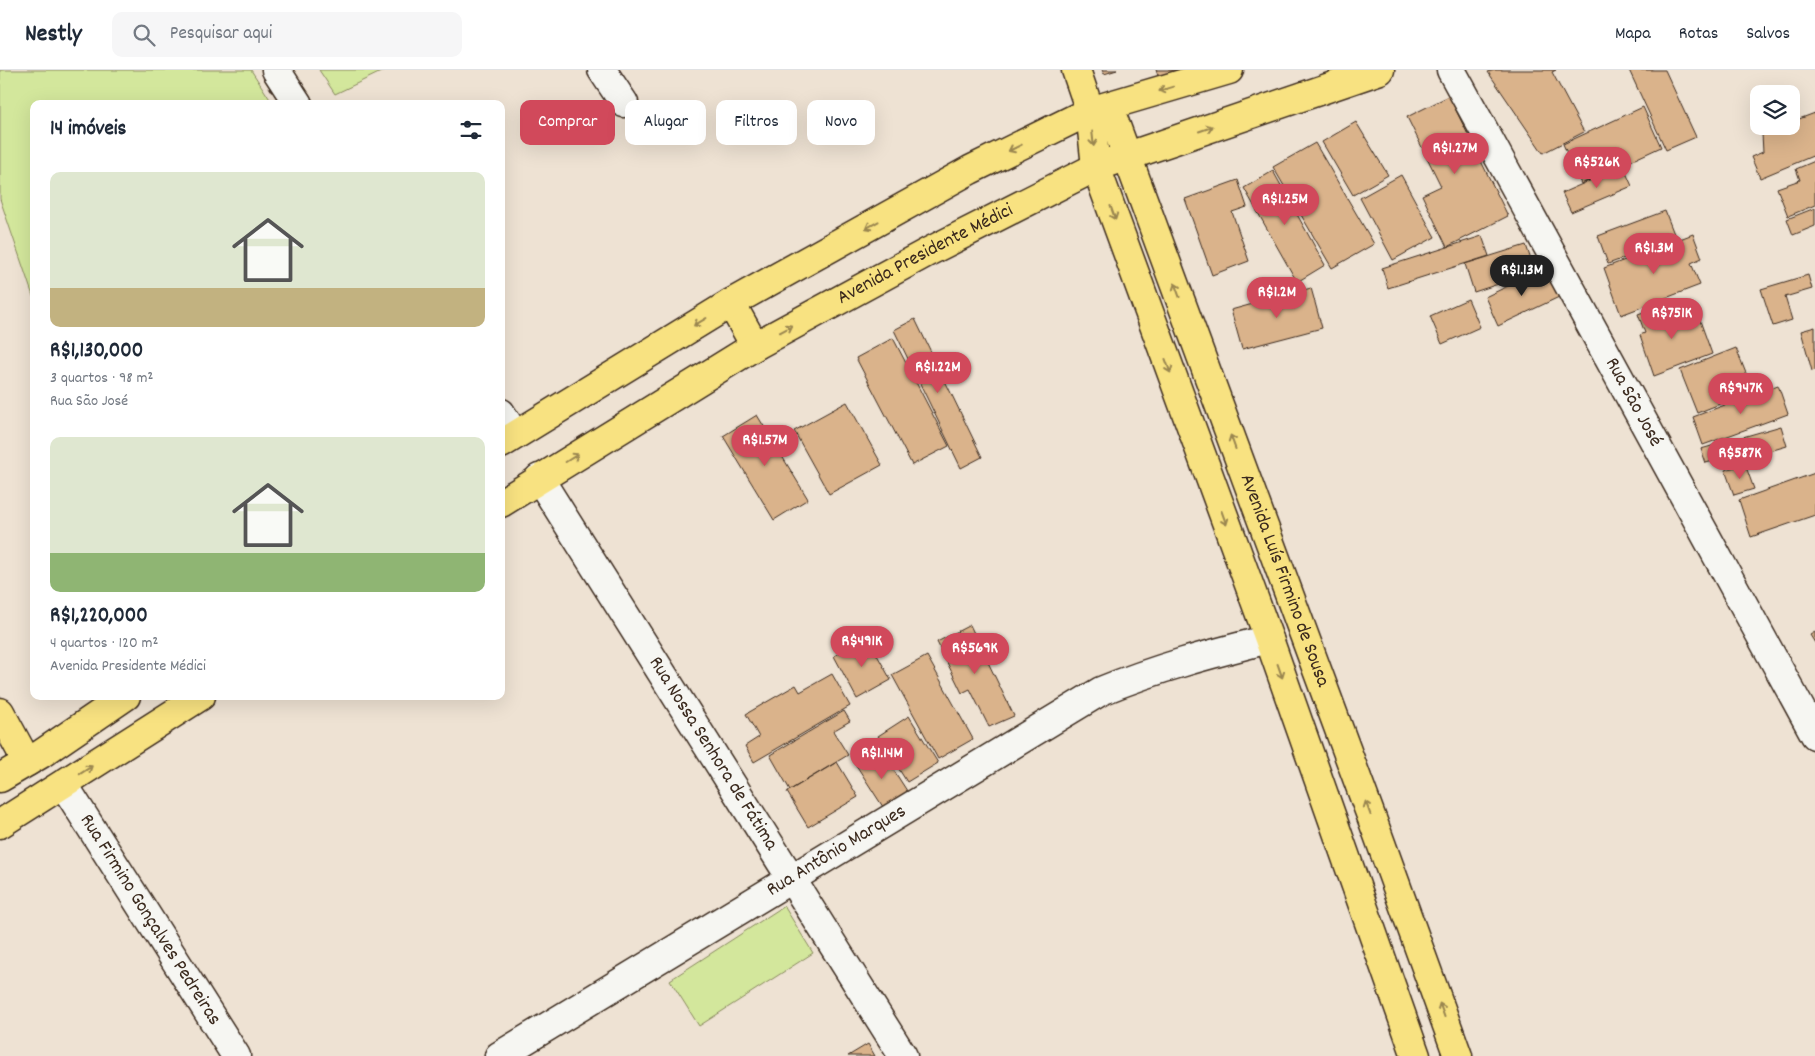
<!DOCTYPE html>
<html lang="pt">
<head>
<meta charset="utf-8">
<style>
	body { margin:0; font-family:Dekko,sans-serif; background:#f6f6f7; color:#1f2937; height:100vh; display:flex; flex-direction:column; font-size:19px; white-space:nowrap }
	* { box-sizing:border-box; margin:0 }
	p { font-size:16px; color:#747a83 }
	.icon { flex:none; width:28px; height:28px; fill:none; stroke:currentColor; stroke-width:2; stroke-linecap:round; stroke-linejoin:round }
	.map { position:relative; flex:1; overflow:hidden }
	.side { position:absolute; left:30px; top:30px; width:475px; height:600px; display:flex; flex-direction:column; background:#fff; border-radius:10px; box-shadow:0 5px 20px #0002 }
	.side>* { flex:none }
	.top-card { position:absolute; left:520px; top:30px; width:475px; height:45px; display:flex; gap:10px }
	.fabs { position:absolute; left:1750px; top:15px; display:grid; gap:10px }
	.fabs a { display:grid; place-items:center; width:50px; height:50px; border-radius:10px; background:#fff; box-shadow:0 5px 20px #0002; font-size:25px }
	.price { position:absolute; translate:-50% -42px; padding:0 11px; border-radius:18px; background:#d1495b; color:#fff; font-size:16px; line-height:32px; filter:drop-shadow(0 1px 2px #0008) }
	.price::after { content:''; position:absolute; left:50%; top:30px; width:15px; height:11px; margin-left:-8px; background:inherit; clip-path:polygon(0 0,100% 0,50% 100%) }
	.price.on { background:#222; color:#fff }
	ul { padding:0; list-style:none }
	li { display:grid; align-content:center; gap:10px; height:265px; padding:0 20px }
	li span { display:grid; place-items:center; height:155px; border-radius:10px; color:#555 }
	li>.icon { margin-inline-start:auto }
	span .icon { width:90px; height:90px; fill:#fffc; stroke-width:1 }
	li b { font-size:21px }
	h2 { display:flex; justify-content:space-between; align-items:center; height:60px; padding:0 20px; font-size:21px }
	.chip { padding:0 18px; border-radius:10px; background:#fff; box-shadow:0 5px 20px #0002; font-size:18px; line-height:45px }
	.chip.on { background:#d1495b; color:#fff }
	header { display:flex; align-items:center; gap:30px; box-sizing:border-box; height:70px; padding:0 25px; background:#fff; border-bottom:1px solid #e0e1e3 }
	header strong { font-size:24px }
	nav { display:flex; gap:28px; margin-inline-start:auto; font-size:18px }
	.search { width:350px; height:45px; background:#f6f6f7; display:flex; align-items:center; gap:12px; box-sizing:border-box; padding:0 18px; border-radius:10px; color:#747a83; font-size:19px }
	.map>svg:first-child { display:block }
	.green { fill:#d3e79c; stroke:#87885d }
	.building { fill:#dab38b; stroke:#3b2a1e }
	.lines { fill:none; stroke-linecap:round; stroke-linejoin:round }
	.minor-casing { stroke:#3b2a1e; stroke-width:31 }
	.major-casing { stroke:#3b2a1e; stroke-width:31 }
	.minor { stroke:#f6f6f2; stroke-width:28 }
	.major { stroke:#f8e281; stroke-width:28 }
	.oneway { stroke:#9a8650 }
	.labels { text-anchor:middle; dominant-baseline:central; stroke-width:4; stroke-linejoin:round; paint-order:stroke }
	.street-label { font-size:20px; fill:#3b2a1e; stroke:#f6f6f2 }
</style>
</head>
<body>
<header>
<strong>Nestly</strong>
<div class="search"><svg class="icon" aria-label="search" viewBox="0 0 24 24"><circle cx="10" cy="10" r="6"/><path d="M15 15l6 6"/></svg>Pesquisar aqui</div>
<nav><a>Mapa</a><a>Rotas</a><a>Salvos</a></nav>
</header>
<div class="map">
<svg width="1815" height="986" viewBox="0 0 1815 986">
	<rect width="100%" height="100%" fill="#eee2d3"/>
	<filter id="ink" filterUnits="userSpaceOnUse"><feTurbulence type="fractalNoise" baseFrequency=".02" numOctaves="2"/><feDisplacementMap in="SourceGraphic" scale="10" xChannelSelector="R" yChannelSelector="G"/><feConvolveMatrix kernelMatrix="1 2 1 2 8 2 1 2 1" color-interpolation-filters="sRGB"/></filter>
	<g filter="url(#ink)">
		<path class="green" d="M0,0h251l22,34h-239v195l-34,-100z
			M319,0h66l-50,24z
			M784,836l29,47 -114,73 -29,-46z"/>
		<path class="building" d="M1102,0h15l-13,4z
			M1156,0h25l-21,11z
			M1495,0h61l-4,2 32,60 -41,21 -55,-81z
			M1629,0h36l31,67 -30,13z
			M1449,26l59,120 -61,31 -25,-52 19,-9 -34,-69z
			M1643,37l18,40 -80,37 -18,-40z
			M1815,43v42l-55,23 -9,-21 12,-5 -1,-18 19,-8h10v-4z
			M1356,52l32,53 -35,20 -31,-53z
			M1315,73l59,101 -42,24 -59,-101z
			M1815,91v44l-27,11 -11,-28 23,-8 -4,-11z
			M1623,96l9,20 -61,26 -9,-19z
			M1273,101l52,94 -28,17 -53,-94z
			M1401,105l34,62 -42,23 -33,-62z
			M1238,110l9,27 -15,5 17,49 -37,14 -27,-76z
			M1815,138v18l-22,9 -6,-16z
			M1665,141l11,28 -68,25 -10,-28z
			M1693,164l9,24 -11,5 9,22 -79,30 -17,-47z
			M1482,166l7,20 -101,32 -6,-20z
			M1526,175l9,27 -61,20 -9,-28z
			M1546,198l13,29 -61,29 -13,-29z
			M1808,205l4,14 -27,8 7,23 -19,6 -12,-37z
			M1311,218l11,40 -80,21 -11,-39z
			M1468,229l12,28 -38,17 -12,-28z
			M1665,234l7,21 26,-10 14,39 -58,22 -14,-41 5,-2 -7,-19z
			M915,249l67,138 -21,11 -67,-138z
			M1815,257v43l-3,1 -11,-40z
			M893,268l56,108 -37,19 -56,-107z
			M1736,278l17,43 -56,22 -17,-43z
			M1778,315l10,29 -85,31 -10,-28z
			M847,332l35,63 -53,29 -35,-63z
			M757,345l51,84 -34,21 -51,-84z
			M1781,356l6,20 -69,20 -1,-6 -11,3 -5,-14z
			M1745,394l9,25 -20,6 -9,-25z
			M1815,403v42l-64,22 -12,-37z
			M970,555l44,91 -25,11 -19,-38 -8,4 -25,-51z
			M1815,562v11l-5,-8z
			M867,567l24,43 -34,19 -23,-43z
			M927,586l46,83 -35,20 -46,-84z
			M832,604l18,32 -96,56 -9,-16 14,-9 -13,-23 50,-29 4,7z
			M844,641l6,10 -17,10 15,24 -58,35 -20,-35z
			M909,646l29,47 -31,19 -29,-46z
			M880,679l29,45 -24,16 -29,-45z
			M837,692l21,35 -50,30 -21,-35z
			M868,974l7,12h-27z"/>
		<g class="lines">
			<g class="minor-casing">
				<g id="minor">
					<path d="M276,0l22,34"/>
					<path d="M602,0l22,33"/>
					<path id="s1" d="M1451,0l364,665"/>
					<path d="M501,343l14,22"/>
					<path id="s2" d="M539,408l364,578"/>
					<path id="s3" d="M64,715l172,271"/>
					<path id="s4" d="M499,986l602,-365c56,-23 109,-37 168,-52"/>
				</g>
			</g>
			<g class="major-casing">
				<g id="major">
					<path d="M1076,0l14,41 6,56 173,472 147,417"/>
					<path id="s5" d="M1109,37l269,728 80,221"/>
					<path d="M731,233l24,43"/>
					<path d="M501,374l230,-141 239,-133 120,-59 139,-41"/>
					<path id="s6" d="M501,433l254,-157 173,-94 168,-85 284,-97"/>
					<path d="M0,642l27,50"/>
					<path d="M0,708l41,-24 85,-58"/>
					<path d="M0,754l201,-128"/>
				</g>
			</g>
			<use href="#minor" class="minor"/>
			<use href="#major" class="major"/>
		</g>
		<defs><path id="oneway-shaft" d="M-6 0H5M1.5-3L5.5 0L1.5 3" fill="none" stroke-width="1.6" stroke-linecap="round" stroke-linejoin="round" transform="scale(1.25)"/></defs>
		<g class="oneway">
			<use href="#oneway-shaft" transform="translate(1166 19) rotate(163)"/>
			<use href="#oneway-shaft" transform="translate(1206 59) rotate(-19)"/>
			<use href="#oneway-shaft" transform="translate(1093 69) rotate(84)"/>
			<use href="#oneway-shaft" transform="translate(1015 78) rotate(154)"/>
			<use href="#oneway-shaft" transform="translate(1113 143) rotate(70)"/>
			<use href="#oneway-shaft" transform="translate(872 155) rotate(151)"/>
			<use href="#oneway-shaft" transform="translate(1177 220) rotate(-110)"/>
			<use href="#oneway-shaft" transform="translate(700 252) rotate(149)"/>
			<use href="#oneway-shaft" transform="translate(786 259) rotate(-28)"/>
			<use href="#oneway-shaft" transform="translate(1168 296) rotate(70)"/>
			<use href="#oneway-shaft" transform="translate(1233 372) rotate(-110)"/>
			<use href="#oneway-shaft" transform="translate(572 388) rotate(-32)"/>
			<use href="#oneway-shaft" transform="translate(1224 448) rotate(70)"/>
			<use href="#oneway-shaft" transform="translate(1280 601) rotate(71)"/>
			<use href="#oneway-shaft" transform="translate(86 700) rotate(-33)"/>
			<use href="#oneway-shaft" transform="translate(1368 738) rotate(-110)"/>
			<use href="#oneway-shaft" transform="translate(1442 940) rotate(-110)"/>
		</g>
	</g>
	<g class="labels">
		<g class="street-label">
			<text stroke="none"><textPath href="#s6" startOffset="492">Avenida Presidente Médici</textPath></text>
			<text stroke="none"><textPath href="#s1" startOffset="379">Rua São José</textPath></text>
			<text stroke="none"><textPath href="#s5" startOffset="505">Avenida Luís Firmino de Sousa</textPath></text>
			<text stroke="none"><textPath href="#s2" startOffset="326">Rua Nossa Senhora de Fátima</textPath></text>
			<text stroke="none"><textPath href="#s4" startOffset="395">Rua Antônio Marques</textPath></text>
			<text stroke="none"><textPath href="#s3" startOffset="160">Rua Firmino Gonçalves Pedreiras</textPath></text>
		</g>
	</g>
</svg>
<div class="fabs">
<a><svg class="icon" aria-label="layers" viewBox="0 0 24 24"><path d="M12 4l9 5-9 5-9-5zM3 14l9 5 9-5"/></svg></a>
</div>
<b class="price" style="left:1455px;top:105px">R$1.27M</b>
<b class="price" style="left:1597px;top:119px">R$526K</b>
<b class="price" style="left:1285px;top:156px">R$1.25M</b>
<b class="price" style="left:1654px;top:205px">R$1.3M</b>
<b class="price on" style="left:1522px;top:227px">R$1.13M</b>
<b class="price" style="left:1277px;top:249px">R$1.2M</b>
<b class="price" style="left:1672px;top:270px">R$751K</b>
<b class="price" style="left:938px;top:324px">R$1.22M</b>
<b class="price" style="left:1741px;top:345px">R$947K</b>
<b class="price" style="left:765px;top:397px">R$1.57M</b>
<b class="price" style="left:1740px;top:410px">R$587K</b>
<b class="price" style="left:862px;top:598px">R$491K</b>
<b class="price" style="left:975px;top:605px">R$569K</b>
<b class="price" style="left:882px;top:710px">R$1.14M</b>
<div class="top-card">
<a class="chip on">Comprar</a>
<a class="chip">Alugar</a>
<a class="chip">Filtros</a>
<a class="chip">Novo</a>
</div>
<section class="side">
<h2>14 imóveis<svg class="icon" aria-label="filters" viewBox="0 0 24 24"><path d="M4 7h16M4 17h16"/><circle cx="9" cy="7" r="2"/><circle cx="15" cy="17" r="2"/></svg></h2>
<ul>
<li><span style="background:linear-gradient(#dfe7d0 75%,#c2b280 0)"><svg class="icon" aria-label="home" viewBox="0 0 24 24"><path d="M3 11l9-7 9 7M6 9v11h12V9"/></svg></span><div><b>R$1,130,000</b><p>3 quartos · 98 m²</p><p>Rua São José</p></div></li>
<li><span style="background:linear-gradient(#dfe7d0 75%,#8fb573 0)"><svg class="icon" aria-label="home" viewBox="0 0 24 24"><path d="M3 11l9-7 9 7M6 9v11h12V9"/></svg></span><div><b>R$1,220,000</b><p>4 quartos · 120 m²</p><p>Avenida Presidente Médici</p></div></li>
</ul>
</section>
</div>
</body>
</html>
